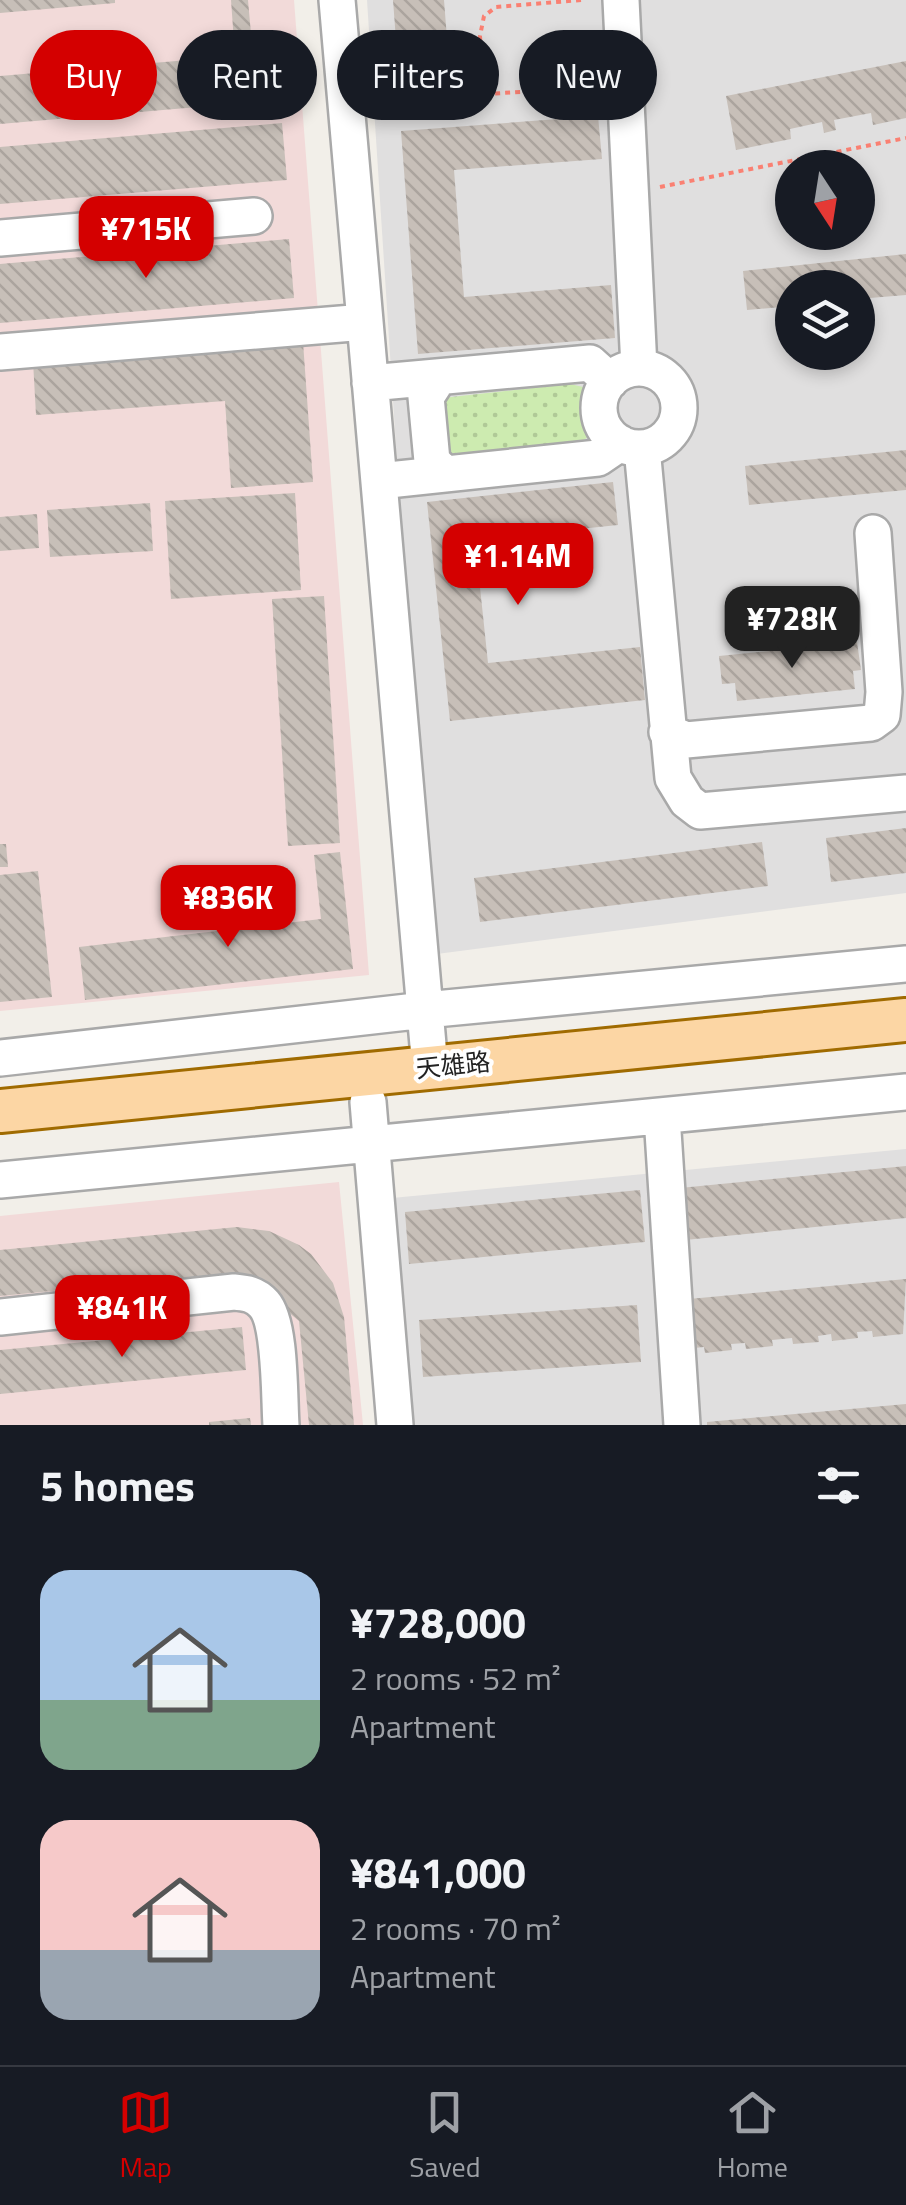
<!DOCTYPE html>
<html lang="en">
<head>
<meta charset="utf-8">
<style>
	body { margin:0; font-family:"Titillium Web","Noto Sans SC",sans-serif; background:#242831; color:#f1f3f6; height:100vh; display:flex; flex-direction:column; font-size:38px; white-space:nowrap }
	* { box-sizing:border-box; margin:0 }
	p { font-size:32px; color:#9ea1a6 }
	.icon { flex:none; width:55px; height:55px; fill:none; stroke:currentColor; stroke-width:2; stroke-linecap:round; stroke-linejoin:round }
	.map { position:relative; height:1425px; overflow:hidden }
	.side { display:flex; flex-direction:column; background:#171b24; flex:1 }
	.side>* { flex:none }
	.hud { position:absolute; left:30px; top:30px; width:848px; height:90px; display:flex; gap:20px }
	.needle { width:65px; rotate:168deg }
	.buttons { position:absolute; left:775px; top:150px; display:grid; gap:20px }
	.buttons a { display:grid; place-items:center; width:100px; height:100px; border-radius:50%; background:#171b24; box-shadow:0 5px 15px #0003; font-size:50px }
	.price { position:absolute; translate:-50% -85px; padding:0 22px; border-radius:20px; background:#d40000; color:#fff; font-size:32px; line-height:65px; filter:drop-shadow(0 2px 5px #0008) }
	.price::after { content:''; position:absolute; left:50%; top:60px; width:30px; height:22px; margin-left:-15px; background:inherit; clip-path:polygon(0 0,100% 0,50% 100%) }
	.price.selected { background:#222; color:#fff }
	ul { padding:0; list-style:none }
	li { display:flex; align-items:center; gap:30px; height:250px; padding:0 40px }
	li span { display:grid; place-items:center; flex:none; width:280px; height:200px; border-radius:30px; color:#555 }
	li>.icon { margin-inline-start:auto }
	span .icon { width:120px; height:120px; fill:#fffc; stroke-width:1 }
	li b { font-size:42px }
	h2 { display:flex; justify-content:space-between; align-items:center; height:120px; padding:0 40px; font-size:42px }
	.tag { padding:0 35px; border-radius:45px; background:#171b24; box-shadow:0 5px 15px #0003; font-size:35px; line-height:90px }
	.tag.selected { background:#d40000; color:#fff }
	.tabs { display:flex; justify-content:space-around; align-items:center; height:140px; border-top:2px solid #363941; background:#171b24; font-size:28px; color:#9ea1a6 }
	.tabs a { display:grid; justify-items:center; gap:5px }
	.tabs .selected { color:#d40000 }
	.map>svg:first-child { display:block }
	.residential { fill:#e0dfdf; fill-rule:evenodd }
	.commercial { fill:#f2dad9 }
	.grass { fill:url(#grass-dots) }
	.building { fill:url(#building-back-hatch) }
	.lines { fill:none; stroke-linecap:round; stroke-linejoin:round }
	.minor-casing { stroke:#a9a9a9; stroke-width:40 }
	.major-casing { stroke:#a06b00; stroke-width:48 }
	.path { stroke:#fa8072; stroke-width:4; stroke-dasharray:5 5; stroke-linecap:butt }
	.minor { stroke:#fff; stroke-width:35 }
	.major { stroke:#fcd6a4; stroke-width:42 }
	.labels { text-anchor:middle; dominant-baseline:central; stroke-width:8; stroke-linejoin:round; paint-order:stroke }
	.street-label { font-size:25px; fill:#222; stroke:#fff }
</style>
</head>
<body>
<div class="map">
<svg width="906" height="1425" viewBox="0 0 906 1425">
	<defs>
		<pattern id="grass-dots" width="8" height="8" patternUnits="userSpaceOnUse" patternTransform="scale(2.5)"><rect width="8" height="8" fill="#cdebb0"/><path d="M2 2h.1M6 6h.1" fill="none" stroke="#b0c997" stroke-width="1.8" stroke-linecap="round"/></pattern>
		<pattern id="building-back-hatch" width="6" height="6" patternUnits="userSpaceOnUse" patternTransform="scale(2.5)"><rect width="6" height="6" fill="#c7bfb8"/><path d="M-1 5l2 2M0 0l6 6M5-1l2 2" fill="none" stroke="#aba49e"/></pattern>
	</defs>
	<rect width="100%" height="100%" fill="#f2efe9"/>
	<path class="residential" d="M367,0h539v893l-477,62zM792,168h66v64h-66zM792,288h66v64h-66z
		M906,1149v276h-493l-21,-227z"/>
	<path class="commercial" d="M0,0h294l75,975 -369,36z
		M339,1182l24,243h-363v-209z"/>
	<path class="grass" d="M570,384l13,3 4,7 3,42 -15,9 -114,11 -14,-4 -5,-54z"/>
	<path class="building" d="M0,0h115v3l-115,10z
		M231,0h17l9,102 -257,22v-48l235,-20z
		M393,0h51l8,103 -51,4z
		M906,61v57l-33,7 -2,-12 -37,7 2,10 -12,3 -2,-11 -32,7 1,10 -55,11 -10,-54z
		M598,116l4,43 -148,11 10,127 147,-12 4,53 -197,16 -17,-223z
		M282,123l5,57 -287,24v-57z
		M289,239l5,59 -294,25v-59z
		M906,254v41l-48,4v-11h-66v18l-45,4 -4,-39z
		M303,342l10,140 -82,6 -6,-87 -189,14 -3,-54z
		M906,450v40l-157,15 -4,-39z
		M613,482l5,43 -143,15 13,123 152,-16 5,53 -195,21 -23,-219z
		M295,493l6,97 -130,9 -6,-98z
		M150,503l3,48 -103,6 -3,-47z
		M37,514l2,34 -39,3v-34z
		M324,596l16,247 -52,3 -16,-247z
		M857,642l4,28 -8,1 2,18 -118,12 -2,-18 -13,1 -3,-28z
		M906,828v45l-75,9 -5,-44z
		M762,842l6,44 -288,36 -6,-44z
		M0,844h6l2,23h-8z
		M340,852l13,117 -268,31 -6,-53 242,-28 -7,-64z
		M38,871l14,126 -52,5v-127z
		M906,1166v52l-221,22 -5,-52z
		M640,1190l5,52 -236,22 -4,-52z
		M237,1227l32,4 30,14 12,9 22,29 11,34 10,108h-45l-10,-104 -58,-48 -241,23v-46z
		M906,1279l-3,55 -30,3 -1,-6 -15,1 1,6 -26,3 -1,-7 -13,2 1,6 -26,2 -1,-6 -20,2 1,6 -27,3 -1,-6 -14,1 1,6 -27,3 -1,-6 -10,1 -5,-49z
		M637,1305l4,57 -218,15 -4,-57z
		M242,1327l4,43 -246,24v-44z
		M906,1404v21h-199v-3z
		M250,1418l1,7h-42v-3z"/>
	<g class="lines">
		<g class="minor-casing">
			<path id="minor" d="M337,0l93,1068
				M621,0l18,368
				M0,238l254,-22
				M0,352l365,-30
				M599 408a40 40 0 1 1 80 0a40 40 0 1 1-80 0Z
				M439,377l-13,20 6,64 13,13
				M370,383l220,-20 20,18
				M642,448l31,330 14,23 13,10 206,-18
				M379,481l219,-23 22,-15
				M667,732l19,8 185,-17 11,-8 2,-23 -11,-159
				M0,1058l425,-48 481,-46
				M368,1102l27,323
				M662,1116l20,309
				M0,1180l906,-88
				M0,1317l234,-25c12,1 21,2 30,12 17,19 15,93 17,121"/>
		</g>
		<g class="major-casing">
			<path id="major" d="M0,1111l906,-91"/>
		</g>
		<path class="path" d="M581,0l-85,7 -12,9 -4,20 3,51 1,7 111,-6
			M660,187l246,-49"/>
		<use href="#minor" class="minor"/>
		<use href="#major" class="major"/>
	</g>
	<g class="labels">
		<g class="street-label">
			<text transform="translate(453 1065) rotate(-6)">天雄路</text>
		</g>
	</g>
</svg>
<div class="buttons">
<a><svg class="needle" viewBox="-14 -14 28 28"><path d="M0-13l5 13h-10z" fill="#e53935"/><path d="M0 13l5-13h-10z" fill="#9ea1a6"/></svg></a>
<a><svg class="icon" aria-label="layers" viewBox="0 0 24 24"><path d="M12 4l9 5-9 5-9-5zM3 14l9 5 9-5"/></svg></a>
</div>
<b class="price" style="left:146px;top:281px">¥715K</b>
<b class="price" style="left:518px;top:608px">¥1.14M</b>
<b class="price selected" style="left:792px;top:671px">¥728K</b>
<b class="price" style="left:228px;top:950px">¥836K</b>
<b class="price" style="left:122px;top:1360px">¥841K</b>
<div class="hud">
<a class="tag selected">Buy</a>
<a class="tag">Rent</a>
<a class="tag">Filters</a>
<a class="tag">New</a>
</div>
</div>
<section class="side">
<h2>5 homes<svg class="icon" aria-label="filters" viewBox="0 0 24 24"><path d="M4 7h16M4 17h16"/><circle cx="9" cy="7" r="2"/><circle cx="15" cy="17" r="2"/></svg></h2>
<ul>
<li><span style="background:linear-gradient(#a9c7e8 65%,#7fa58c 0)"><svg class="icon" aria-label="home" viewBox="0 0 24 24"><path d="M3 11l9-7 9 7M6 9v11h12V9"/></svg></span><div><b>¥728,000</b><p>2 rooms · 52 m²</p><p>Apartment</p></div></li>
<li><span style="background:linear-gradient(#f6c9c9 65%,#9aa5b1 0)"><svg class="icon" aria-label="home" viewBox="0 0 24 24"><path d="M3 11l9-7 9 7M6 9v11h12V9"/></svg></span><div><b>¥841,000</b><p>2 rooms · 70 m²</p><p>Apartment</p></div></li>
</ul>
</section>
<nav class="tabs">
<a class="selected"><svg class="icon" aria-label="map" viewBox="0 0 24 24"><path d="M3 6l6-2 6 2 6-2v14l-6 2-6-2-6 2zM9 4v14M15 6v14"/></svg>Map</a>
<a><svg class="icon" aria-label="saved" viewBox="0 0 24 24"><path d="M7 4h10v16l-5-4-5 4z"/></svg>Saved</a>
<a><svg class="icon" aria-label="home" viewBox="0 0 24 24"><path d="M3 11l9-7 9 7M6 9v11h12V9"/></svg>Home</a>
</nav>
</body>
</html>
